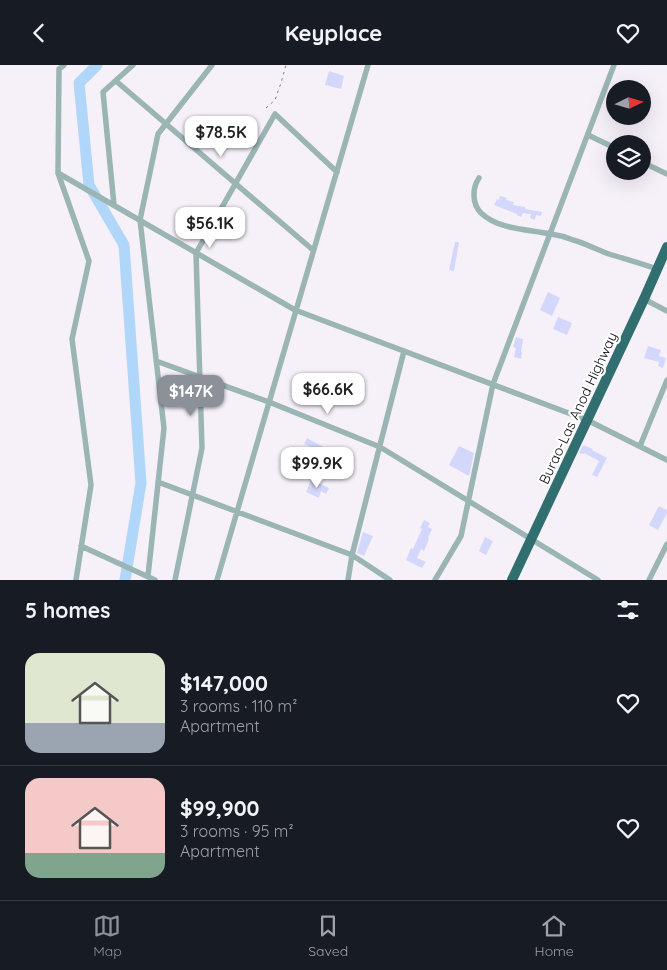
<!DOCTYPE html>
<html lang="en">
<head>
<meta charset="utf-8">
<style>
	body { margin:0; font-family:Quicksand,sans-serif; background:#242831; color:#f1f3f6; height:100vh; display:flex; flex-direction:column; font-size:19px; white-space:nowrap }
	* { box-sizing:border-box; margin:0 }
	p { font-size:16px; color:#9ea1a6 }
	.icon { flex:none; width:28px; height:28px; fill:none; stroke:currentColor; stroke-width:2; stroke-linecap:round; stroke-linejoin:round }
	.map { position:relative; height:515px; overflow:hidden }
	.panel { display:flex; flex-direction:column; background:#171b24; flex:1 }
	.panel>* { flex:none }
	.needle { width:32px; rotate:85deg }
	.tools { position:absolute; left:606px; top:15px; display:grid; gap:10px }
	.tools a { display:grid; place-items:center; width:45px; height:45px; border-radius:50%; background:#171b24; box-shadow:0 5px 20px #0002; font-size:25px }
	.price { position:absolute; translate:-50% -42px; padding:0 11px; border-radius:10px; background:#fff; color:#222; font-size:16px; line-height:32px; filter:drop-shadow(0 1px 2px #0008) }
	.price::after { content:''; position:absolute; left:50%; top:30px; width:15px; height:11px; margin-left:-8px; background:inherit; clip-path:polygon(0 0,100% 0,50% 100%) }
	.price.current { background:#8c9099; color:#fff }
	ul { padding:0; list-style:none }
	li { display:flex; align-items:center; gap:15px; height:125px; padding:0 25px }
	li+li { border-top:1px solid #363941 }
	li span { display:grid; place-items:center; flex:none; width:140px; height:100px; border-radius:15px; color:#555 }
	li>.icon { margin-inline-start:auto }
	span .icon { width:60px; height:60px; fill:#fffc; stroke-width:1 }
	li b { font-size:21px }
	h2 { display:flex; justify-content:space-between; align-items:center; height:60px; padding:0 25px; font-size:21px }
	header { display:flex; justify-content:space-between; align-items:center; height:65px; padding:0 25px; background:#171b24; font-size:22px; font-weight:800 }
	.tabs { display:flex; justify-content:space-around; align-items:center; height:70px; border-top:1px solid #363941; background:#171b24; font-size:14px; color:#9ea1a6 }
	.tabs a { display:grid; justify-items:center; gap:2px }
	.tabs .current { color:#8c9099 }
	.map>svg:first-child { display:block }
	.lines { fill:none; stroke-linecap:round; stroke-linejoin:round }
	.river { stroke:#b0d6f9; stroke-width:11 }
	.building { fill:#d4d7fc }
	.path { stroke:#848086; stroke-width:1; stroke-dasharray:2.5 4; stroke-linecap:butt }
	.street { stroke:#9bb5b5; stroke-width:5.5 }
	.highway { stroke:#306e6f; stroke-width:10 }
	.labels { text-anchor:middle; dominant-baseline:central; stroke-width:4.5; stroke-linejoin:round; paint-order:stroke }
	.street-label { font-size:14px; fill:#0e0c0f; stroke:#fff }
</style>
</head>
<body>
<header><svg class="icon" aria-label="back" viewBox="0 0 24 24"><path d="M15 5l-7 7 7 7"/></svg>Keyplace<svg class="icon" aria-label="heart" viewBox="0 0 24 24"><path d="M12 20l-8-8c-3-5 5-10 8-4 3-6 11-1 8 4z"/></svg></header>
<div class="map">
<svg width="667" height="515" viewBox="0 0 667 515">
	<rect width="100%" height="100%" fill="#f6f0f9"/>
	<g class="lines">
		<path class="river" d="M97,0l-18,18 10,102 35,60 17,238 -16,97"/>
	</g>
	<path class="building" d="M329,6l15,5 -3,13 -16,-4z
		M500,131l7,2 -1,2 8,2 -1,3 12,2v2l17,3 -1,4 -5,-1 -1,5 -5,-2 1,-4 -8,-1 -2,4 -4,-2v-1l-23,-9 3,-6 2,1z
		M455,177h4l-5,29 -5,-1z
		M548,227l12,6 -8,18 -12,-6z
		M558,252l14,6 -5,12 -14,-6z
		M516,272l7,2 -2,13h1l-1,7 -7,-2 2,-9 -3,-1z
		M648,281l13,4 -2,6 7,2 -3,10 -5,-2 1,-4 -15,-4z
		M307,373l20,11 -3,5h-1l-9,18 -13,-7 3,-7 4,1 5,-11 -9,-4z
		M583,380l10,4 -1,1 15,8 -10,19 -5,-2 7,-14 -15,-8v1l-5,-1z
		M459,381l15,7 -5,23 -20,-11z
		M311,415l18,8 -3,6 -5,-3 -2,7 -13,-6z
		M659,441l8,4v3l-9,17 -9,-5z
		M424,455l6,3 -2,4 4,2 -4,9 1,1 -5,12 -3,-2 -4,9 9,4 -4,6 -16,-8 5,-12 2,1 9,-20 -2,-1z
		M363,467l10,4 -9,20 -7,-3z
		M485,472l8,4 -7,14 -7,-4z"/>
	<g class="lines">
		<path class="path" d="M266,43l9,-8 6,-17 5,-18"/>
		<path class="street" d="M64,0l-5,4 -1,104 31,88 -17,78 19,146 -15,95
			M116,16l197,169
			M588,70l27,13
			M642,97l25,12
			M58,108l237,137 292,110 80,40
			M479,113c-7,10 -7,26 2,35 18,17 47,16 70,21 7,1 15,3 22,6 12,3 24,10 36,14 16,5 32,9 48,15
			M114,140l-11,-113 30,-27
			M644,234l23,12
			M156,296l113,41 111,45 218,133
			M640,381l27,-66
			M158,417l194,73 38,25
			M81,481l74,34
			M148,511l16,-148 -24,-208 18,-86 54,-69
			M175,515l27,-132 -6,-195 79,-139 62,58
			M217,515l151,-515
			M348,515l4,-25 52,-204
			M435,515l26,-44 32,-152 121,-319
			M649,515l18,-36"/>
		<path class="highway" d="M512,515l132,-281 23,-52"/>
	</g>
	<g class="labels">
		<g class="street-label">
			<text transform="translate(578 343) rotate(-65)">Burao-Las Anod Highway</text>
		</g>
	</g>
</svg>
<div class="tools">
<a><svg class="needle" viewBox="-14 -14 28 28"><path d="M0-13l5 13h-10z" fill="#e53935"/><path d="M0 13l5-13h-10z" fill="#9ea1a6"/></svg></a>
<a><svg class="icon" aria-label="layers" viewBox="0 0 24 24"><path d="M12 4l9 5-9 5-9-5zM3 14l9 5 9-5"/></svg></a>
</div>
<b class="price" style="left:221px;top:93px">$78.5K</b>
<b class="price" style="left:210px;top:184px">$56.1K</b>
<b class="price" style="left:328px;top:350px">$66.6K</b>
<b class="price current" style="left:191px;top:352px">$147K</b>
<b class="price" style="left:317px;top:424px">$99.9K</b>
</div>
<section class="panel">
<h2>5 homes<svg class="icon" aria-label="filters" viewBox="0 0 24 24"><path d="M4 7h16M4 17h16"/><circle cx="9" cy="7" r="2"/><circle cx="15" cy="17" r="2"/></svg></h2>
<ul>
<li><span style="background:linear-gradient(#dfe7d0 70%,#9aa5b1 0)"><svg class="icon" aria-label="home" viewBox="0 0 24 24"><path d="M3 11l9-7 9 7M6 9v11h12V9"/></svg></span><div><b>$147,000</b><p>3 rooms · 110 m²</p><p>Apartment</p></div><svg class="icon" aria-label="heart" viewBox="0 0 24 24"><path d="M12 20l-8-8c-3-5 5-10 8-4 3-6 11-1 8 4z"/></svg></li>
<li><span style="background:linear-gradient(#f6c9c9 75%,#7fa58c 0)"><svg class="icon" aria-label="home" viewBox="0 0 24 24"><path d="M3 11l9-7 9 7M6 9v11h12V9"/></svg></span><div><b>$99,900</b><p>3 rooms · 95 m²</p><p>Apartment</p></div><svg class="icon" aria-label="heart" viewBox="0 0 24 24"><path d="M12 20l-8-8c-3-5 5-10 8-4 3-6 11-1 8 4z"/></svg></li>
</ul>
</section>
<nav class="tabs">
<a class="current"><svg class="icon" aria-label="map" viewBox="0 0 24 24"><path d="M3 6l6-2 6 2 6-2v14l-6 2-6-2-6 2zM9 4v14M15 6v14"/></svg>Map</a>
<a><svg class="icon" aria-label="saved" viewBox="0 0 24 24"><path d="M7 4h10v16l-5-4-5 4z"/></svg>Saved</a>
<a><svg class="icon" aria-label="home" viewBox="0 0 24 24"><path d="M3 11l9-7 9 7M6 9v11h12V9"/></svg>Home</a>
</nav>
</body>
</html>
